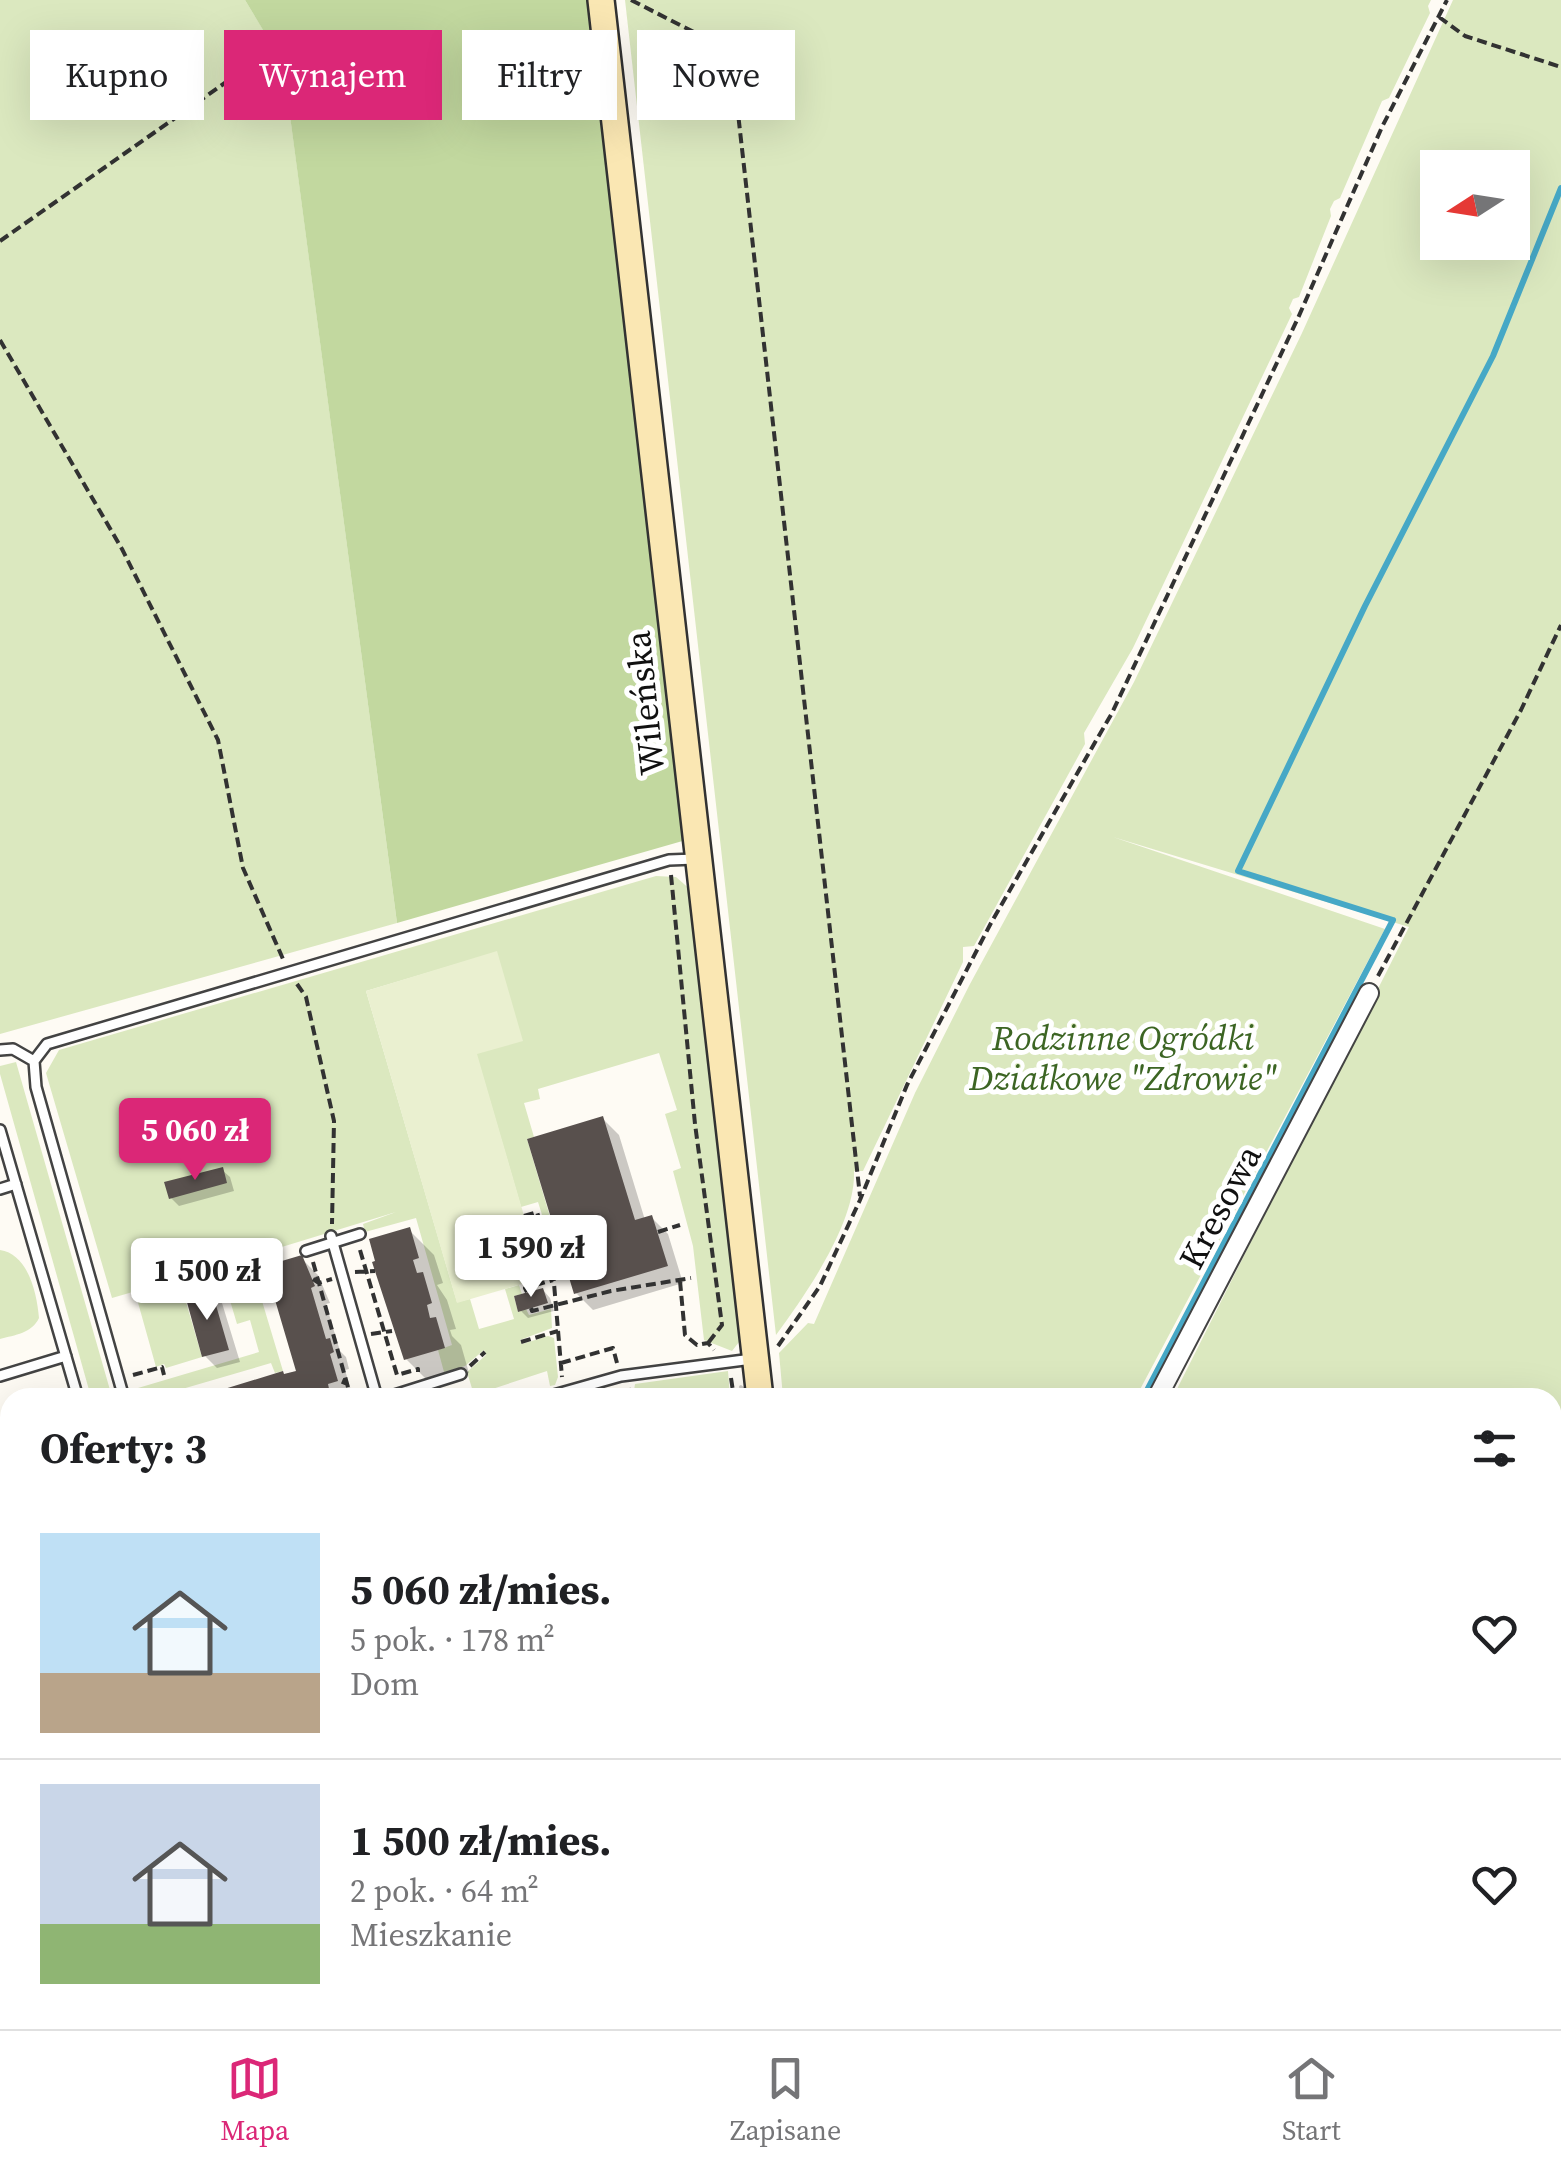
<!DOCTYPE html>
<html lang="pl">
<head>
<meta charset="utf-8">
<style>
	body { margin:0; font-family:"Source Serif 4",serif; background:#f2f2f2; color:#202124; height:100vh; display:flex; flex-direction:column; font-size:38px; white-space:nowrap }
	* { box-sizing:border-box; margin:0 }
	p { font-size:32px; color:#757577 }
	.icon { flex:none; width:55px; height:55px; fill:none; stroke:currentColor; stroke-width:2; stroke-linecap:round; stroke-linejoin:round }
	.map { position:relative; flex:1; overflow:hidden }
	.sheet { position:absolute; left:0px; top:1388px; width:1562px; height:642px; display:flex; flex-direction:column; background:#fff; border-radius:30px 30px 0 0; box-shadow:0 10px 40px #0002 }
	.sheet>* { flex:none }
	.guide { position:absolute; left:30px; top:30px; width:1000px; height:90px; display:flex; gap:20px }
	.needle { width:65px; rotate:258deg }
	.tools { position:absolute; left:1420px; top:150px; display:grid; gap:20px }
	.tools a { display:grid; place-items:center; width:110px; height:110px; border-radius:0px; background:#fff; box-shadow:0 10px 40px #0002; font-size:50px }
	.price { position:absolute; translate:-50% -85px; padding:0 22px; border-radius:10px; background:#fff; color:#222; font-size:32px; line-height:65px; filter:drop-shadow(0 2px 5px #0008) }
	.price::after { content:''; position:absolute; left:50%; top:60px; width:30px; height:22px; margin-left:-15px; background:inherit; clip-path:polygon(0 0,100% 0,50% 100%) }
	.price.active { background:#db2777; color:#fff }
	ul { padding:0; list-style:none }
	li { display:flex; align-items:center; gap:30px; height:250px; padding:0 40px }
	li+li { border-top:2px solid #e0e0e0 }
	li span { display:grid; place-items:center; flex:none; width:280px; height:200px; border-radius:0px; color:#555 }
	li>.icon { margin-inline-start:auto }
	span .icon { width:120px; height:120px; fill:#fffc; stroke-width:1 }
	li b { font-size:42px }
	h2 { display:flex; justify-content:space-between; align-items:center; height:120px; padding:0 40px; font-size:42px }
	.chip { padding:0 35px; border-radius:0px; background:#fff; box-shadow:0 10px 40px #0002; font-size:35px; line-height:90px }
	.chip.active { background:#db2777; color:#fff }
	.tabs { display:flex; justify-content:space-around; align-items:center; height:140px; border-top:2px solid #e0e0e0; background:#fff; font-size:28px; color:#757577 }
	.tabs a { display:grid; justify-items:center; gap:5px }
	.tabs .active { color:#db2777 }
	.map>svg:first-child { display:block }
	.green { fill:#dbe8bf; fill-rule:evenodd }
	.forest { fill:#c2d89f }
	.pitch { fill:#eaf0d0 }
	.shadow { fill:#0003 }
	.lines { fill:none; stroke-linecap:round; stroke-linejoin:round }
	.stream { stroke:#46a8c6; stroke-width:6 }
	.building { fill:#58504d }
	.lane-casing { stroke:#434343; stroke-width:14 }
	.street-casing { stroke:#434343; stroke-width:22 }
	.secondary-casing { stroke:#323232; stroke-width:30 }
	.path { stroke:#323232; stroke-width:4; stroke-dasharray:10 5; stroke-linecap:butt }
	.lane { stroke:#fff; stroke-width:9 }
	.street { stroke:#fff; stroke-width:18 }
	.secondary { stroke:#fae7b3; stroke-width:25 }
	.labels { text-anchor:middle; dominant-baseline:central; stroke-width:10; stroke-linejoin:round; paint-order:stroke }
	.street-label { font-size:35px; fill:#101010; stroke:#fff }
	.park-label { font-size:35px; font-style:italic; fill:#3c6523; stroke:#fff }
</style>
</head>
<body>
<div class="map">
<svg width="1561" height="2029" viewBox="0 0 1561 2029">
	<rect width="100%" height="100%" fill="#fefbf4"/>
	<path class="green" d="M0,0h245l38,62 114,861 -397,111z
		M625,0h806l-3,6 2,7 -41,85 -7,3 -42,97 -6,3 -4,8 1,7 -32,81 -6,2 -4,9 3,6 -159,334 -49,85 1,11 -111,202 -11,1v15l-100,209h-9c2,52 -48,123 -78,164z
		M1453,0h108v1849l-9,-1v-450l-379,-1 236,-470 -296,-90 272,92 -249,468h-353l-4,-44 29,-30 6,1 101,-231 55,-109 164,-302 168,-349zM1438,168h74v74h-74z
		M656,876l20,1 16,14 51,446 -11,14 -28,-11 -11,-94 -20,-75 8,-3 -16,-54 12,-4 -18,-57 -121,36 2,10 -16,4 10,34 -7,2 34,115 -6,2 -17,-54 -17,5 -45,-154 21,-101 -131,39 91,311 13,-3 9,30 35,-10 -9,-30 14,-4 3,9 -8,2 4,16 8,-3 3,6 22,-6 1,19 -32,12 2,4 26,-8 6,2 4,39 -3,8 -5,1 -3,-15 -73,24 -7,-23 19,-17 -2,-5 -19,16 -21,6 -6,-22 14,-5 -36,-127 -51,14 -2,-8 33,-12 -160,49 1,4 13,-4 33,110 -8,2 -4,-10 -106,31v3h-25l-2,-9 121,-36 -9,-32 -13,4 -11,-37 -9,-5 -17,5 -5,-14 -16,5 23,79 -36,11 -2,-4 -8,3 -19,-68 8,-3 -2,-7 -31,9 -66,-225 13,-23z
		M16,1062l94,328 5,7h-24l-91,-323v-8z
		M0,1250c28,4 37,43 39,68 -7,15 -24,17 -39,21z
		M728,1371l2,26h-97l2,-13z
		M10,1415v126l-10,3v-126z
		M10,1666v135l-10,3v-135z
		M342,2020h134l6,9h-146z"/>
	<path class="forest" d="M245,0h344l97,840 -289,83 -114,-860z"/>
	<path class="pitch" d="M497,951l26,90 -46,13 50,172 4,-1 15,52 -89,26 -91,-312z"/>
	<path class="shadow" d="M603,1119l16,16 26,85 7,-2 16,16 15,49 -90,27 -17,-17z
		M222,1170l8,7 4,14 -55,15 -8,-8z
		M409,1230l25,25 9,28 -6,2 10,15 9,29 -6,1 2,6 9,9 8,28 -38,11 -25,-25z
		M301,1258l17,17 12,28 -4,1 14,47 6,6 3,12 -4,1 8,27 -152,1 98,-26z
		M195,1277l7,16 8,-3 12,13 18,59 -23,6 -12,-12 -14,-60 -8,-16z
		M543,1290l7,8 4,13 -26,7 -8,-8z
		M741,1385l4,3 1,10 -6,-3 -1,-9z
		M10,1999v21h159l-31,9h-138v-27z
		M1552,2016l9,8 -1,5h-32l2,-9h22z
		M574,2020h72l-31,9h-35z
		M904,2020h28l2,5 -28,4z
		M1390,2020h31l-2,9 -21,-1z"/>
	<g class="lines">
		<path class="stream" d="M1143,1398l250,-478 -155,-49 127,-265 128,-250 68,-168"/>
	</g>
	<path class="building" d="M603,1116l32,104 17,-5 16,51 -94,28 -47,-155z
		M223,1167l4,16 -58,16 -5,-17z
		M410,1227l9,31 -6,2 4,13 6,-1 9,31 -5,2 3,13 6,-1 9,31 -41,12 -32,-98 3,-1 -6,-22z
		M302,1255l13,31 -4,2 15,51 4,-1 4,14 -4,2 8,27 -10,3 3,14h-136l88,-27 1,3 12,-3 -31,-105z
		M211,1288l18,62 -27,7 -17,-62z
		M543,1288l5,15 -30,9 -4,-16z
		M10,1997v23l144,1 -28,8h-126v-29z
		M1150,2020h34l3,9h-54l-1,-3z"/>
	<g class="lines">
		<g class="lane-casing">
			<path id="lane" d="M0,1050l13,-1 21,12
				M0,1130l78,268
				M0,1189l16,-5
				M331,1236l46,162
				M306,1251l54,-17
				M0,1376l66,-20
				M124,1398l-88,-311 -2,-26 13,-17 622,-184 26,-1
				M385,1398l76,-24
				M543,1398l78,-22 131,-17
				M0,1555l10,-3
				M0,1663l10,-3
				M0,1814l10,-3
				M0,1848l10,-3
				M0,1951l10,-3
				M264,2020l2,9
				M520,2020l3,9
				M635,2029l32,-9"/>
		</g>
		<g class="street-casing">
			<path id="street" d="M1157,1398l212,-405
				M1552,1962l9,2
				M996,2029l33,-9"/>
		</g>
		<g class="secondary-casing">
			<path id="secondary" d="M601,0l159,1398
				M836,2020l3,9"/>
		</g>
		<path class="path" d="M631,0l100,51 129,1145
			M1439,17l26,19 96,31
			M0,241l249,-175
			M0,340l122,209 96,191 25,128 40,91
			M671,875l24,249 27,201 -14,18
			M1378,976l143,-266 40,-85
			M297,984l9,13 28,124 -2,103
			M524,1216l13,-4 15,48 10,117
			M658,1232l22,-7
			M360,1250l37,125 21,-6v3
			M313,1262l38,136
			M355,1272l20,-1
			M313,1279l6,4 13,-4
			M680,1281l5,54 12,10 11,-2 6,7
			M527,1292l-2,-4 28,-8
			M531,1308l1,3 79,-20 80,-13
			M371,1334l21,-3
			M521,1342l37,-11
			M778,1346l42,-60 40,-86 47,-115 84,-162 121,-210 186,-395 84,-191 65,-127
			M561,1363l52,-15 4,15
			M470,1366l15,-14
			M133,1375l29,-8 2,8
			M731,1378l3,20
			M337,1398l8,-19
			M630,1398l2,-11
			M1552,1738l9,-27
			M0,1990l10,-3
			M567,2020l3,9
			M811,2020l3,9
			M150,2029l32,-9
			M603,2029l21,-6"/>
		<use href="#lane" class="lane"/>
		<use href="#street" class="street"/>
		<use href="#secondary" class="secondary"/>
	</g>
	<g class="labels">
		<g class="street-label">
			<text transform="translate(645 703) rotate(-96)">Wileńska</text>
			<text transform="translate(1220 1207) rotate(-62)">Kresowa</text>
		</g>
		<g class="park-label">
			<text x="1123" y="1038">Rodzinne Ogródki<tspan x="1123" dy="40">Działkowe "Zdrowie"</tspan></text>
		</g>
	</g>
</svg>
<div class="tools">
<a><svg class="needle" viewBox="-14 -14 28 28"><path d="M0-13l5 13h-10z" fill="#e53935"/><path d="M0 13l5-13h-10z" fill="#757577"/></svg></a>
</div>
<b class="price active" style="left:195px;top:1183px">5 060 zł</b>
<b class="price" style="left:531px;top:1300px">1 590 zł</b>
<b class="price" style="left:207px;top:1323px">1 500 zł</b>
<div class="guide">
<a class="chip">Kupno</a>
<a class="chip active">Wynajem</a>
<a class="chip">Filtry</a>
<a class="chip">Nowe</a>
</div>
<section class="sheet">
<h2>Oferty: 3<svg class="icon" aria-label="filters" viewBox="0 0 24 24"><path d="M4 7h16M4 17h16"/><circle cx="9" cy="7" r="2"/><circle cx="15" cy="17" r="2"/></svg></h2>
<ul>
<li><span style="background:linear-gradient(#bfe0f5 70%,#b9a48a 0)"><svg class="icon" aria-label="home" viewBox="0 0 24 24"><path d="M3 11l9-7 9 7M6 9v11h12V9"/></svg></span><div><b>5 060 zł/mies.</b><p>5 pok. · 178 m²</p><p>Dom</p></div><svg class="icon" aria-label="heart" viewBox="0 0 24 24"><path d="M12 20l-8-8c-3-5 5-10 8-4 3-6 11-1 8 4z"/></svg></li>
<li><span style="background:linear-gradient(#c9d6e8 70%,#8fb573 0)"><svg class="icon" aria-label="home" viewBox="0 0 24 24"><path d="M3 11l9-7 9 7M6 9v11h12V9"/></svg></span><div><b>1 500 zł/mies.</b><p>2 pok. · 64 m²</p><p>Mieszkanie</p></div><svg class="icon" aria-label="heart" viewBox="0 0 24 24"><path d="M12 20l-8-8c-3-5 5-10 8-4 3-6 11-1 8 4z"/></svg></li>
</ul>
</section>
</div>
<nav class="tabs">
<a class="active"><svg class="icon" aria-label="map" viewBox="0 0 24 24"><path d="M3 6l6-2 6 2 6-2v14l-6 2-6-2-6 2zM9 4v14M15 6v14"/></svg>Mapa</a>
<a><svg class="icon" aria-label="saved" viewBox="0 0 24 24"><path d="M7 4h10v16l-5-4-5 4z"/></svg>Zapisane</a>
<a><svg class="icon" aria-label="home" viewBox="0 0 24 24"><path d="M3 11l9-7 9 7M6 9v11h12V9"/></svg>Start</a>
</nav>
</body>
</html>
